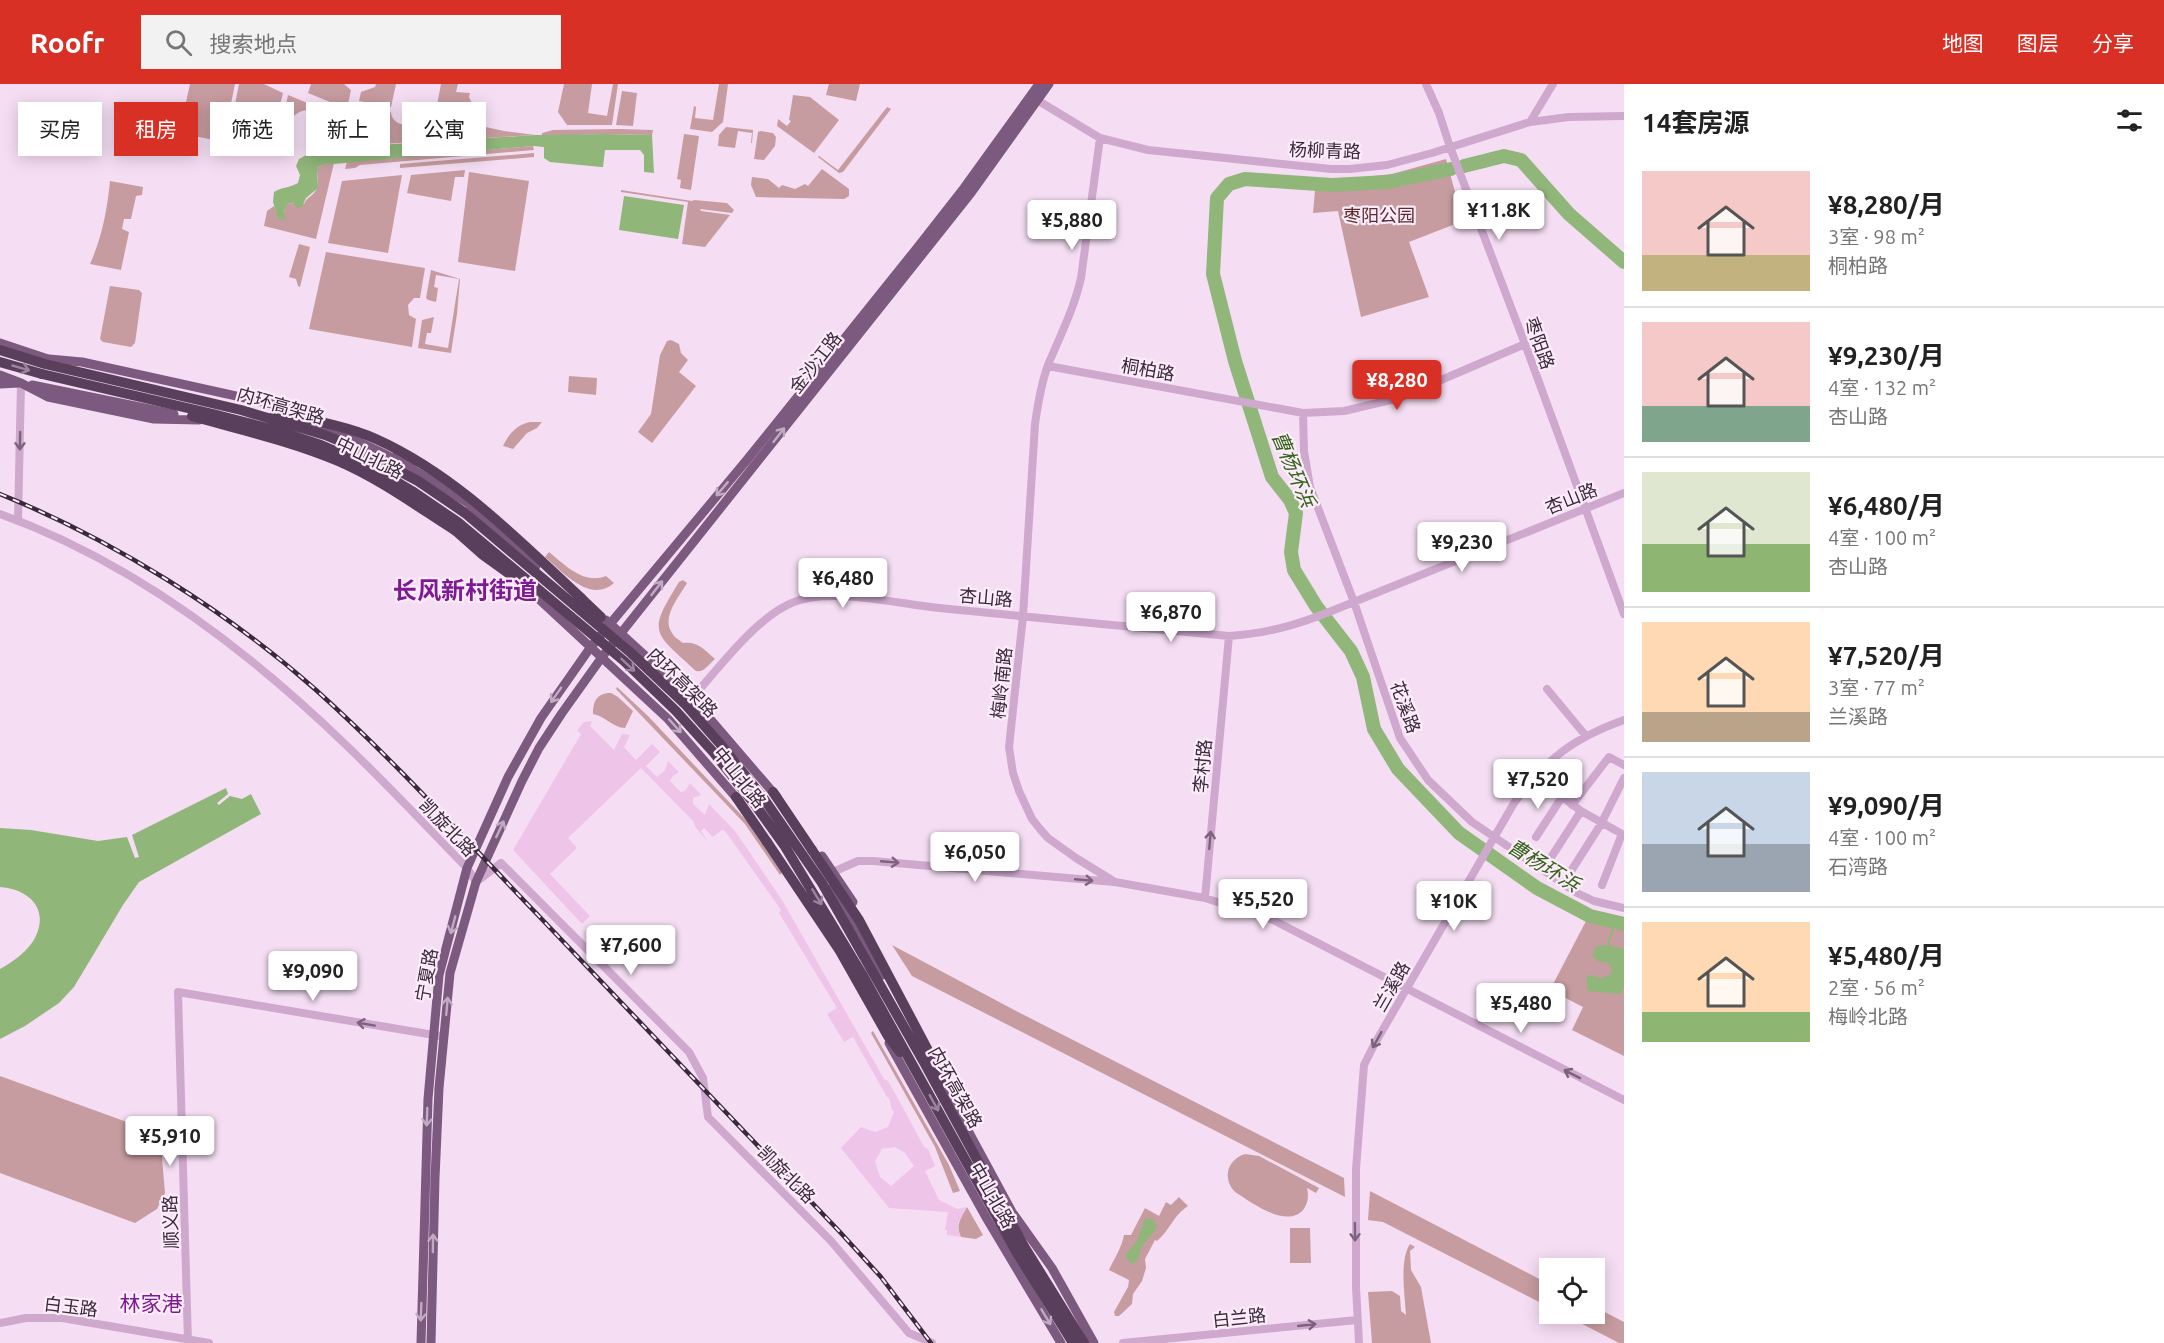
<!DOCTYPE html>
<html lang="zh">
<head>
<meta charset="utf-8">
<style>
	body { margin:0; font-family:Ubuntu,"Noto Sans SC",sans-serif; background:#f2f2f2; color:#222; height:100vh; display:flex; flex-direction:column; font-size:22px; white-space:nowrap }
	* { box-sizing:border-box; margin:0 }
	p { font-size:20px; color:#767676 }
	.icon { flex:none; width:33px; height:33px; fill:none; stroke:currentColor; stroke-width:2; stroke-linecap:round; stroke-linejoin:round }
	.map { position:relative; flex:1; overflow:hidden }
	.drawer { display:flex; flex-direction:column; background:#fff; width:540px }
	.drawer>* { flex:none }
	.guide { position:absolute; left:18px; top:18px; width:570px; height:54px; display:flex; gap:12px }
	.controls { position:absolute; left:1539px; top:1174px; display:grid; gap:12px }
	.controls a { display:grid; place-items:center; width:66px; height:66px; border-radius:0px; background:#fff; box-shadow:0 3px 15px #0003; font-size:30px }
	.price { position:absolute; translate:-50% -51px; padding:0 14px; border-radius:6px; background:#fff; color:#222; font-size:20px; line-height:39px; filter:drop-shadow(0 2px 3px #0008) }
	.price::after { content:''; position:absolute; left:50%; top:36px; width:18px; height:14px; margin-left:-9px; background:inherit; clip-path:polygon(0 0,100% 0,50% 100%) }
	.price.on { background:#d93025; color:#fff }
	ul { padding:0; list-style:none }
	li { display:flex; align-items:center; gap:18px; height:150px; padding:0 18px }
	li+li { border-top:2px solid #e0e0e0 }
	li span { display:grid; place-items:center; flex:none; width:168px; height:120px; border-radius:0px; color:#555 }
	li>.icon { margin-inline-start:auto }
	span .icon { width:72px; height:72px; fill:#fffc; stroke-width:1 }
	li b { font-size:26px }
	h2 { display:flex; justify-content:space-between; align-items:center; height:72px; padding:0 18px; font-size:26px }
	.tag { padding:0 21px; border-radius:0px; background:#fff; box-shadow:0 3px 15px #0003; font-size:21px; line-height:54px }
	.tag.on { background:#d93025; color:#fff }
	header { display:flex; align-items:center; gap:36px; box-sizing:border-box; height:84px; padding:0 30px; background:#d93025; color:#fff }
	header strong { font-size:28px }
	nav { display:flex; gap:33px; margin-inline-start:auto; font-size:21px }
	.search { width:420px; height:54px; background:#f2f2f2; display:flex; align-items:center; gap:15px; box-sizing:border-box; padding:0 21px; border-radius:0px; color:#767676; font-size:22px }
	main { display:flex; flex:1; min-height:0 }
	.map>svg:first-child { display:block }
	.green { fill:#c79ca0 }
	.plaza { fill:#efc4e9; fill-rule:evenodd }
	.water { fill:#90b67a }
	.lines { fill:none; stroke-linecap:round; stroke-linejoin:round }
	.stream { stroke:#90b67a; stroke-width:2 }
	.river { stroke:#90b67a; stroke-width:14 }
	.minor { stroke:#cfa8ce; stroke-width:8 }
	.major { stroke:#7c597f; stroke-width:9 }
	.highway { stroke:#5a3f5d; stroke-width:10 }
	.rail-casing { stroke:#39293b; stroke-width:4.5 }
	.rail { stroke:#fcecfa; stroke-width:2; stroke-dasharray:7; stroke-linecap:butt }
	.highway-bridge { stroke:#5a3f5d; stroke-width:10 }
	.oneway { stroke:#9b849c }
	.oneway2 { stroke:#c2aac3 }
	.oneway3 { stroke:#7c627d }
	.labels { text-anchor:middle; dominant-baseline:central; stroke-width:4.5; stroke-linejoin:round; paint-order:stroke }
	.street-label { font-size:18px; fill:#39293b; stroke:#fcecfa }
	.park-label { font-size:18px; fill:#5d2a2d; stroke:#fcecfa }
	.water-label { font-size:20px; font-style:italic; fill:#336219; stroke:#fcecfa }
	.quarter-label { font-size:21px; fill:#7d1994; stroke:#fcecfa }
	.district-label { font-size:24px; font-weight:bold; fill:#7d1994; stroke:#fcecfa }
</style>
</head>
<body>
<header>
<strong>Roofr</strong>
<div class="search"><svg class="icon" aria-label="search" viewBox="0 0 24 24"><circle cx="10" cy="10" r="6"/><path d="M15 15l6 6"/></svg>搜索地点</div>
<nav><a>地图</a><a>图层</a><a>分享</a></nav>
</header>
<main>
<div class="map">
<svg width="1624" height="1259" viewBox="0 0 1624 1259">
	<rect width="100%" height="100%" fill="#f5def3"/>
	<path class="green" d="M190,0h45l-12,58 -38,-8 -4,-9z
		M239,0h25l19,9 -6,25 -13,-2 -2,8 -5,1 -6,27 -3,2 -22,-5z
		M311,0h33l7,6 -4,19 -39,-16z
		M376,0h20l-5,23 -32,-6 2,-9 14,-5z
		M441,0h17l-2,8 14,1 -1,4 5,11 -3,9 -35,-7z
		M564,0h28l-4,29 19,3 6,-32h5l-6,41h-45l-9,-13z
		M719,0h9l-5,38 -11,10 -22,-3 4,-23 2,1 -1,11 18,2z
		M829,0h31l-4,17 -30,-6z
		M622,7l15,2 -4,33 -17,-1z
		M288,11l27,11 -1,5c-9,-3 -17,1 -23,8l-8,-1z
		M793,11l17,2 29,23 -25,33 -37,-27 1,-7 9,7 4,-5 -2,-1z
		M358,21l33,7c1,15 21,14 34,16l4,-23 3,3 -1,7 73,16 31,4 -187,11z
		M317,23l28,10 -7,30 -21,2 -8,3 -1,-6c13,-3 19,-12 16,-25l-8,-9z
		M887,23l4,2 -48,63 -4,1 -21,-16 1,-1 19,14z
		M726,43l27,3 -1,13h-1l1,-10 -14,-2 -3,17 -17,-2 1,-11z
		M619,45l34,1 -1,5 -46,-1 -64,2v-3l11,-3z
		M760,47l13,2 3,4 -1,9 -11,14 -10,-1 4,-27z
		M684,50l15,2 -8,54 -11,-2 1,-8 -4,-1z
		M533,62l1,4 -174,15 -5,3 -10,1 2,-7z
		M534,69v4l-134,11v-4z
		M1446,75l17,62 -54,21 20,55 -68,20 -23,-106 -25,2 3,-35h39l37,-4z
		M334,79l-18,76 -52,-13 3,-15 7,-5 3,8 7,-1 1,-6 4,-4 15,1c3,-7 6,-6 10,-11 6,-7 3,-17 3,-25l6,-3z
		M822,85l27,20v7l-5,3 -88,-2 -5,-12 1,-8 16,2 11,9 3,-3 13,4 10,-5 3,2z
		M465,86l-1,7h-9l-4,24 -44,-8 4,-18z
		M469,88l60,9 -14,90 -57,-9z
		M402,91l-14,78 -60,-10 14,-62z
		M110,97l33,6 -1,8 -6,1 -5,23h-7l-2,10 7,3 -8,38 -31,-6c12,-27 17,-53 20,-83z
		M621,106l71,11 2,-1 33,3 7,7 -2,3 -32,-4 1,2 29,4 -25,32 -23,-3 6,-42 -67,-10z
		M299,160l11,3 -10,40 -2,-1 -2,-7 -7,-2z
		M326,168l99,16 -5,30h-6l-6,7 1,10 7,4 -4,28 -103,-18z
		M431,186l29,9 -3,35 -6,39 -33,-5 4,-28 12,-3 -3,16h-4l-2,11 23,4 11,-69 -23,-4 -2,12 4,1 -2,14 -8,-2 -2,-2z
		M110,202l29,4 3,3 -7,50 -4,4 -28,-5 -3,-3z
		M671,256l8,4 2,9 7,7 -9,12 17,14 -44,57 -14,-11 13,-18 9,-59 7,-14z
		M569,292l28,2 -1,17 -28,-3z
		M530,338h12l-5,6 -10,5 -14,16 -10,-3c6,-12 13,-21 27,-24z
		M549,468c16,13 35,33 57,24l8,7c-24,21 -51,-11 -69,-26z
		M683,496l4,3c-8,14 -26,34 -15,50 2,4 7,7 11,10 14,-2 21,6 32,16 -6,5 -11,14 -19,12 -43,-40 -49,-37 -17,-89z
		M617,603l31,29 99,105 35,52 -2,2 -35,-51 -129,-135z
		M611,609l7,4 15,14 -8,17c-12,0 -20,-12 -32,-14 0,-13 4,-21 18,-21z
		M1586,837l38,7v128l-52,-26 11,-23 -33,-17z
		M892,861l128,68 324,165 1,19 -433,-221z
		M873,947l76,134 11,26 -7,2 -18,-46 -64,-114z
		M0,992l160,58 5,59 -8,16 -22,14 -135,-50z
		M1245,1070l14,2 60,32 -3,5 -9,-5c2,8 1,16 -4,22 -17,19 -52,-8 -68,-18 -13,-14 -8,-32 10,-38z
		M1370,1107l179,93v23l-166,-85 -15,-2z
		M1179,1113l9,9c-16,11 -17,23 -31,35l-2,-1 -10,19 1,9 -4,13 -9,13 -1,10 -13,12h-4l-1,-4 14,-25 1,-7 -20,-10c5,-11 13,-23 15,-35h7l14,-27 14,8 7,-14 5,3z
		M967,1123l16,28 -7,4 -15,-2c-6,-12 0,-19 6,-30z
		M1290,1144h20l1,35h-21z
		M1410,1160l5,3 -5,4 1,19 10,17 10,56h-59l-4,-51 24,-1 8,5 1,15 5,4c-1,-19 -7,-55 4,-71z
		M1595,1223l29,15v21h-5l-56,-29h31z"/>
	<path class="plaza" d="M592,637l-2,5 24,24 8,-16 8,1 -6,12 12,13 16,-16 8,8 -14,14 11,11 8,-7 3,-9 11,11 -6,4 -3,5 11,11 5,-2 4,-7 11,12 -8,3v6l12,11 4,-11 26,27 47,69 102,179 4,2 13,23 23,43 4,2 7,17 -10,5 14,29 18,9 10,-2 -9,16v7l3,7 -14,-2v-5h-2l3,-18 -59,-4 -48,-60 20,-21 14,5 13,-5 6,-15 -2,-2 -3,-12 -2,-1 -34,-60 -9,5 -17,-28 10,-6 -58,-95 2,-3 -56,-79 -3,-1 -9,7 -9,-9 -3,3 7,11 -12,-14 -3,-7 -52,-53 -73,70 9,10 -27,26 40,42 -8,8 -69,-74 68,-116 -4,-3 2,-3 5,-6zM895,1063l10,6 9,13 -23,20 -11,-9 -5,-16 7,-12z"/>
	<path class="water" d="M606,50l46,1 2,38 -10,-1v-17l-4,-5h-35l-2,17h-2l-51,-5 -6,-4v-11l-11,-1 -210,19 -6,3 1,20 -12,10 -4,9 -4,2 -5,-6h-4c-5,5 -6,9 -3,15l-4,2 -4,-1 -5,-17 1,-10c7,-5 16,-4 24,-9l2,-8 -4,-9 3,-7 18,-10 218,-14z
		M624,112l60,9 -6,34 -59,-9z
		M226,704l2,6 -11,9 2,2 11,-9 12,3 9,-5 10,20 -122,68 -16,23 -49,82 -15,16 -34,23 -25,13v-70c13,-7 28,-18 35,-31 15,-30 -7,-49 -35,-51v-59l31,2 67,11 29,-4 8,21 4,-1 -7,-22z
		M1608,861l16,4v38l-3,7 -34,-3v-16l15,3 8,-3 2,-6 -5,-7h-8l-7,-6 4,-10z
		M1145,1134l8,1 4,8c-6,11 -18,18 -18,31l-6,6 -4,-2 -4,-7 12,-14z"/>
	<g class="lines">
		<path class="stream" d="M1608,861l7,-23"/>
		<path class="river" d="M1464,82l40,-10 17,4 48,54 55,48
			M1451,85l-63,13 -56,3 -87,-6 -16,5 -12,14 -4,76 22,87 37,116 18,23 6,13 -5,39 3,18 22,36 35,45 12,26 11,52 24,40 61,64 78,55 53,28 34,8"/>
		<path class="minor" d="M1426,0l13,29 11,34 75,197 99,270
			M1032,13l68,41 48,12 183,19h19l37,-4 45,-12 98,-31 39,-5 55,-1
			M1530,38l23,-38
			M1100,54l-19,140c-7,31 -21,58 -33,87 -7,19 -10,38 -13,59l-12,192 -14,131 4,26 6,18 13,28 8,10 8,9 28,20 39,24 90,16 68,22 351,180
			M1048,282l255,47 41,-2 55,-13 126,-54
			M1303,329l1,38 6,36 44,115 46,136 28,42 44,42 105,71 17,8 30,7
			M0,430c129,46 248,136 346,231 42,40 81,82 121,123l9,14 25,-19 188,189 14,26 5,39 123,124 78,92 23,10
			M18,437l3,-138
			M1547,605l39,47
			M692,614c27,-30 65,-82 102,-96 37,-15 104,2 145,6 96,10 194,19 290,28 38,-3 65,-10 100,-24l295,-119
			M1553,706l28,21 43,24
			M1572,721l37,-48 15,8
			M1536,753l26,-40
			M1552,772l29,-45
			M1571,787l30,-47 23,-46
			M833,788l25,-11h15l241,21
			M1602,801l20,-51
			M1205,814l24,-262
			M0,1239l26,-5h36l147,25
			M188,1259l-10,-351 262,44
			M1123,1259l234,-23
			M1359,1259l-3,-56v-118l8,-104 10,-20 140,-242c33,-44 57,-64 110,-83"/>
		<path class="major" d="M0,259l54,18
			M49,275l33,3 199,44 29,10
			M0,291l21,8 27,14 106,22 45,1
			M0,300l19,-1
			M32,301l142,29
			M304,339c36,10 70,24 103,43
			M397,367l17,19 54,33 68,63
			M515,493l153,142 72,83
			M606,536l86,78 85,99
			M822,772l31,46
			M832,804l50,87
			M889,959l98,176 74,124
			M940,995l72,133 40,56 42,75
			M421,1259l7,-244 11,-124 28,-107 41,-91 33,-59 49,-70 156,-187 171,-213 47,-60 75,-104
			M431,1259l4,-165 4,-90 11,-115 26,-91 46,-101 17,-33 23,-35 40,-56 369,-464 78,-109"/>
		<path class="highway" d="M0,278l42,12
			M456,447l27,24 35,25
			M581,514l20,19
			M773,708l39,58
			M736,713l31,45"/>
		<g class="rail-casing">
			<path id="rail" d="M0,410c111,45 227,117 316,196 77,69 147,147 219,222 101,106 203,213 304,319l42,46 50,66"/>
		</g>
		<use href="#rail" class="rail"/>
		<path class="highway-bridge" d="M0,266l45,14 196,46 84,25 29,12 64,34 47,32 166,140 54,51 37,42 42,53 58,84 103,181 100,184 59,95
			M42,290l171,40 65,17 43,14 49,21 42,25 47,32 165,138 52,50 38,42 42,53 28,39 78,129 155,279 56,90
			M275,329c34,7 69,12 101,26 80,36 141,100 205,159
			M192,332c49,14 99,25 146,45 42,18 80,46 118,70
			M767,758l73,109 48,85 12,16
			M812,766l47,70 72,136 11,28"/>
	</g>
	<defs><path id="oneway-shaft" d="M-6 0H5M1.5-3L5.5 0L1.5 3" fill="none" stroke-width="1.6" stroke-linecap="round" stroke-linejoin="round" transform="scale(1.5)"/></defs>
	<g class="oneway">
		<use href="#oneway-shaft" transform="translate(21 284) rotate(16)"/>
		<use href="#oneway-shaft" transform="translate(628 581) rotate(43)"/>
		<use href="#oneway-shaft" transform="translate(817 813) rotate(59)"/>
		<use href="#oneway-shaft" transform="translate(934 1019) rotate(61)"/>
	</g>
	<g class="oneway2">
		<use href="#oneway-shaft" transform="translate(779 351) rotate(-52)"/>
		<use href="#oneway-shaft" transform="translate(722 405) rotate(130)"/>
		<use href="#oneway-shaft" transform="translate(657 504) rotate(-52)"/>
		<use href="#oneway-shaft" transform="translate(556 611) rotate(125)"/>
		<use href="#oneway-shaft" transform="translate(675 642) rotate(48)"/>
		<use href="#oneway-shaft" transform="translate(500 745) rotate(-65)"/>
		<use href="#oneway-shaft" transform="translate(453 841) rotate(105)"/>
		<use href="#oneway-shaft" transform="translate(447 922) rotate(-85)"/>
		<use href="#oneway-shaft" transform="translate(427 1033) rotate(92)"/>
		<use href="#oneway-shaft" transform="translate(433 1159) rotate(-89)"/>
		<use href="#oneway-shaft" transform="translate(421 1228) rotate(92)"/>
		<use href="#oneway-shaft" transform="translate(1046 1233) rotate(59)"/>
	</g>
	<g class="oneway3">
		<use href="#oneway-shaft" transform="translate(20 357) rotate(91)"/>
		<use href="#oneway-shaft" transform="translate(1210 756) rotate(-85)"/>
		<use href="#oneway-shaft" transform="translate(890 778) rotate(5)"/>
		<use href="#oneway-shaft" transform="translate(1084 796) rotate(5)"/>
		<use href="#oneway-shaft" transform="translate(366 940) rotate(-170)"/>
		<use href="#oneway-shaft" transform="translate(1377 956) rotate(119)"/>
		<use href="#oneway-shaft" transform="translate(1572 990) rotate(-153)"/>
		<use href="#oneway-shaft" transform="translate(1355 1148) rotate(89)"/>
		<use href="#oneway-shaft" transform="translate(1307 1241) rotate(-6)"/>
	</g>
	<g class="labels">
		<g class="street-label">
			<text transform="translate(1325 66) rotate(2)">杨柳青路</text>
			<text transform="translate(1540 259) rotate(70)">枣阳路</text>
			<text transform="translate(815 278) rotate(-52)">金沙江路</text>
			<text transform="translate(1148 285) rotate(10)">桐柏路</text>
			<text transform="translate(281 321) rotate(16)">内环高架路</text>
			<text transform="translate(370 373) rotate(26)">中山北路</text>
			<text transform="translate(1571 414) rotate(-22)">杏山路</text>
			<text transform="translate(986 513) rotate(5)">杏山路</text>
			<text transform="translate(683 598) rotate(45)">内环高架路</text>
			<text transform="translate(1001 599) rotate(-84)">梅岭南路</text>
			<text transform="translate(1406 623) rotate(70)">花溪路</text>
			<text transform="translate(1202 682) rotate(-85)">李村路</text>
			<text transform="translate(740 693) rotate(51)">中山北路</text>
			<text transform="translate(448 743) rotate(46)">凯旋北路</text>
			<text transform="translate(426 891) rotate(-80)">宁夏路</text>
			<text transform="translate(1391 902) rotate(-60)">兰溪路</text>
			<text transform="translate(956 1003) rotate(61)">内环高架路</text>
			<text transform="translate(787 1090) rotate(45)">凯旋北路</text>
			<text transform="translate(993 1111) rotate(60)">中山北路</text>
			<text transform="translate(170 1138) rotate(-92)">顺义路</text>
			<text transform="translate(71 1222) rotate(7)">白玉路</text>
			<text transform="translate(1239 1233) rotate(-6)">白兰路</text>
		</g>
		<g class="park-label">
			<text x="1379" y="131">枣阳公园</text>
		</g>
		<g class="water-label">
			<text transform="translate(1294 385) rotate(67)">曹杨环浜</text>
			<text transform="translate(1544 781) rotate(32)">曹杨环浜</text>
		</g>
		<g class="quarter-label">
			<text x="151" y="1219">林家港</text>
		</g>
		<g class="district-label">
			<text x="465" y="506">长风新村街道</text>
		</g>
	</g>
</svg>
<div class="controls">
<a><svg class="icon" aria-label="locate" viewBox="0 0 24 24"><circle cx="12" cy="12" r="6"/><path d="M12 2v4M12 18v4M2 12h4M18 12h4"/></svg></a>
</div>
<b class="price" style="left:1499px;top:157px">¥11.8K</b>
<b class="price" style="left:1072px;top:167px">¥5,880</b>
<b class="price on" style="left:1397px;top:327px">¥8,280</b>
<b class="price" style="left:1462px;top:489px">¥9,230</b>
<b class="price" style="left:843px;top:525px">¥6,480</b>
<b class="price" style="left:1171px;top:559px">¥6,870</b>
<b class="price" style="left:1538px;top:726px">¥7,520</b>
<b class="price" style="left:975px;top:799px">¥6,050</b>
<b class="price" style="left:1263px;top:846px">¥5,520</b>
<b class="price" style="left:1454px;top:848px">¥10K</b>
<b class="price" style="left:631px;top:892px">¥7,600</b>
<b class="price" style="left:313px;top:918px">¥9,090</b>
<b class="price" style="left:1521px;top:950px">¥5,480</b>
<b class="price" style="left:170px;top:1083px">¥5,910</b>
<div class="guide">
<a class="tag">买房</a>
<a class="tag on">租房</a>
<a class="tag">筛选</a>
<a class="tag">新上</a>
<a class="tag">公寓</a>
</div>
</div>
<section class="drawer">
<h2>14套房源<svg class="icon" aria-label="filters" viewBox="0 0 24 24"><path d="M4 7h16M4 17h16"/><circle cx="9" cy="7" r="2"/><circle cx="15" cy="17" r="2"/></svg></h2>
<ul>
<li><span style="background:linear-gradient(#f6c9c9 70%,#c2b280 0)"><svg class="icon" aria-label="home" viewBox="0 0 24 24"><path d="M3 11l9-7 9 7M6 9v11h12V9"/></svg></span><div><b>¥8,280/月</b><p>3室 · 98 m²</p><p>桐柏路</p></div></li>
<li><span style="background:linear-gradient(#f6c9c9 70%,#7fa58c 0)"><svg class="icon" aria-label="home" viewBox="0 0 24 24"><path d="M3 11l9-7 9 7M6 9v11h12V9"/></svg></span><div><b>¥9,230/月</b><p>4室 · 132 m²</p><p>杏山路</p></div></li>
<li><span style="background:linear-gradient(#dfe7d0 60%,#8fb573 0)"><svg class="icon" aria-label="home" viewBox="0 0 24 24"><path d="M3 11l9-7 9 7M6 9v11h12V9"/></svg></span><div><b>¥6,480/月</b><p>4室 · 100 m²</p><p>杏山路</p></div></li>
<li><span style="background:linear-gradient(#ffd9b3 75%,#b9a48a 0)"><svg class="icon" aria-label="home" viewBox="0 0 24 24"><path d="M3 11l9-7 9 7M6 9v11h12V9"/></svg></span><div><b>¥7,520/月</b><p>3室 · 77 m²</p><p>兰溪路</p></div></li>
<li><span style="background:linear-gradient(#c9d6e8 60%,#9aa5b1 0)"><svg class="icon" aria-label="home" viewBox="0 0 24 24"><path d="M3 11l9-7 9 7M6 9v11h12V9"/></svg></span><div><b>¥9,090/月</b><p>4室 · 100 m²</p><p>石湾路</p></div></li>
<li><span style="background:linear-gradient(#ffd9b3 75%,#8fb573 0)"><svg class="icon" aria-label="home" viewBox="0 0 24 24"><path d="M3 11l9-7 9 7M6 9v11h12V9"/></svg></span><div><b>¥5,480/月</b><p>2室 · 56 m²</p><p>梅岭北路</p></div></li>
</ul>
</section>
</main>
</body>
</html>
